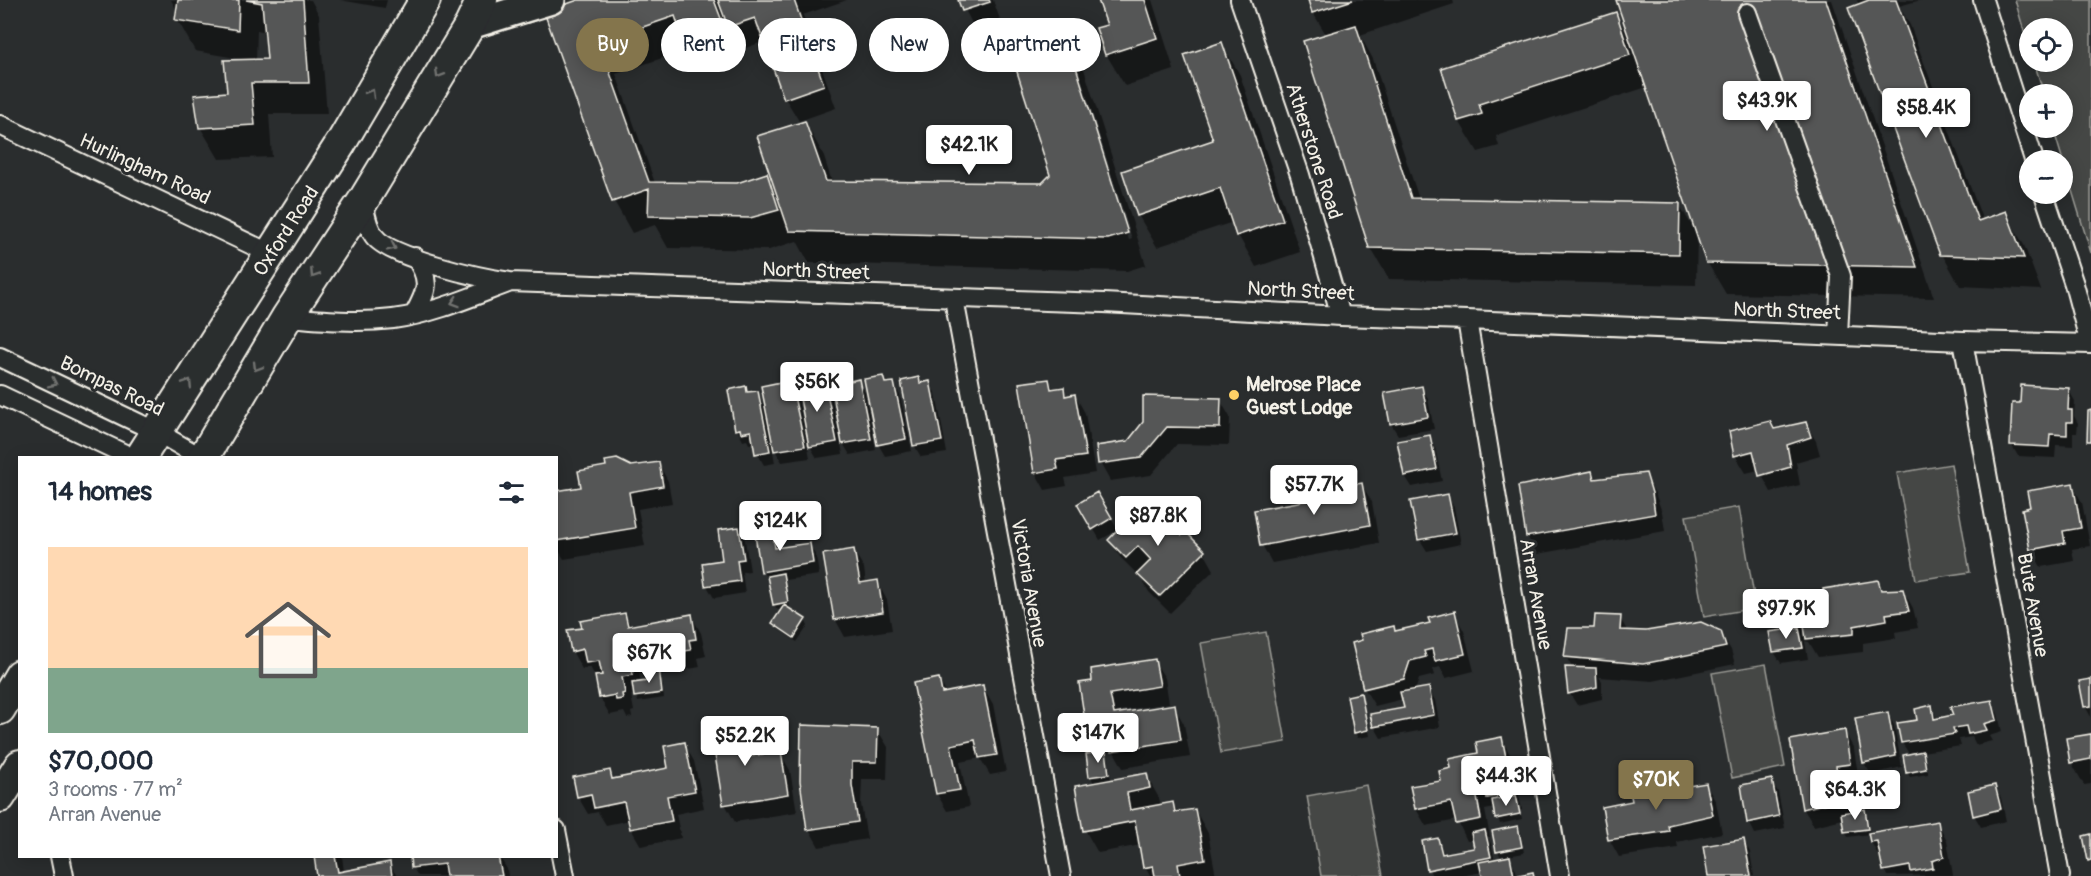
<!DOCTYPE html>
<html lang="en">
<head>
<meta charset="utf-8">
<style>
	body { margin:0; font-family:Pangolin,sans-serif; background:#f6f6f7; color:#1f2937; height:100vh; display:flex; flex-direction:column; font-size:22px; white-space:nowrap }
	* { box-sizing:border-box; margin:0 }
	p { font-size:20px; color:#747a83 }
	.icon { flex:none; width:33px; height:33px; fill:none; stroke:currentColor; stroke-width:2; stroke-linecap:round; stroke-linejoin:round }
	.map { position:relative; flex:1; overflow:hidden }
	.panel { position:absolute; left:18px; top:456px; width:540px; height:402px; display:flex; flex-direction:column; background:#fff; border-radius:0px; box-shadow:0 3px 15px #0003 }
	.panel>* { flex:none }
	.top-card { position:absolute; left:576px; top:18px; width:570px; height:54px; display:flex; gap:12px }
	.fabs { position:absolute; left:2019px; top:18px; display:grid; gap:12px }
	.fabs a { display:grid; place-items:center; width:54px; height:54px; border-radius:50%; background:#fff; box-shadow:0 3px 15px #0003; font-size:30px }
	.price { position:absolute; translate:-50% -51px; padding:0 14px; border-radius:6px; background:#fff; color:#222; font-size:20px; line-height:39px; filter:drop-shadow(0 2px 3px #0008) }
	.price::after { content:''; position:absolute; left:50%; top:36px; width:18px; height:14px; margin-left:-9px; background:inherit; clip-path:polygon(0 0,100% 0,50% 100%) }
	.price.selected { background:#84754c; color:#fff }
	ul { padding:0; list-style:none }
	li { display:grid; align-content:center; gap:12px; height:318px; padding:0 30px }
	li span { display:grid; place-items:center; height:186px; border-radius:0px; color:#555 }
	li>.icon { margin-inline-start:auto }
	span .icon { width:108px; height:108px; fill:#fffc; stroke-width:1 }
	li b { font-size:26px }
	h2 { display:flex; justify-content:space-between; align-items:center; height:72px; padding:0 30px; font-size:26px }
	.chip { padding:0 21px; border-radius:27px; background:#fff; box-shadow:0 3px 15px #0003; font-size:21px; line-height:54px }
	.chip.selected { background:#84754c; color:#fff }
	.map>svg:first-child { display:block }
	.green { fill:#444645; stroke:#9c9c96; stroke-width:1.5 }
	.shadow { fill:#0007; fill-rule:evenodd }
	.building { fill:#555756; stroke:#f4f1e8; stroke-width:1.5 }
	.lines { fill:none; stroke-linecap:round; stroke-linejoin:round }
	.street-casing { stroke:#f4f1e8; stroke-width:22 }
	.secondary-casing { stroke:#f4f1e8; stroke-width:32 }
	.primary-casing { stroke:#f4f1e8; stroke-width:34 }
	.street { stroke:#2a2d2e; stroke-width:18 }
	.secondary { stroke:#2a2d2e; stroke-width:27 }
	.primary { stroke:#2a2d2e; stroke-width:30 }
	.oneway { stroke:#71726f }
	.poi-dot { fill:#ffd166; stroke:#2a2d2e; stroke-width:2 }
	.labels { text-anchor:middle; dominant-baseline:central; stroke-width:6; stroke-linejoin:round; paint-order:stroke }
	.street-label { font-size:20px; fill:#f4f1e8; stroke:#2a2d2e }
	.poi-label { font-size:20px; font-weight:bold; fill:#f4f1e8; stroke:#2a2d2e; text-anchor:start }
</style>
</head>
<body>
<div class="map">
<svg width="2091" height="876" viewBox="0 0 2091 876">
	<rect width="100%" height="100%" fill="#2a2d2e"/>
	<filter id="ink" filterUnits="userSpaceOnUse"><feTurbulence type="fractalNoise" baseFrequency=".0167" numOctaves="2"/><feDisplacementMap in="SourceGraphic" scale="12" xChannelSelector="R" yChannelSelector="G"/><feConvolveMatrix kernelMatrix="1 2 1 2 8 2 1 2 1" color-interpolation-filters="sRGB"/></filter>
	<g filter="url(#ink)">
		<path class="green" d="M2015,0h76v253l-38,-125h9v-34h-18l-10,-32h28v-34h-32l-1,20z
			M1951,464l19,108 -54,8 -19,-107z
			M1739,507l17,101 -52,9 -18,-101z
			M1266,632l20,110 -65,11 -20,-110z
			M1766,664l19,103 -53,11 -20,-105z
			M1366,785l17,91h-62l-14,-80z"/>
		<path class="shadow" d="M171,0h140l8,15 8,99h-58l3,43 -53,2 -19,-32 29,-34 18,-33 -52,-9 -18,-32 1,-7zM257,30l9,2 2,29h-12z
			M340,0h47l-2,8z
			M582,0h265l-44,15 33,93 -37,13 -14,-23 -20,-57 -22,8 -9,-14h-1l6,19 -37,13 -11,-19 -75,26 39,109 82,2 30,-10 8,15 30,-68 18,32 9,28 210,3 10,-10 13,-138 19,32 62,196 -19,6 -318,-8 -12,-22 -28,9 -101,-2 -13,-23 -23,8 -18,-32zM1075,69h3l54,170 -3,1z
			M960,0h33l9,25 -25,8z
			M1100,0h52l22,70 -49,16 -19,-32 3,-28z
			M1309,0h144l1,4 -94,31 13,24 46,140 260,5 17,29h1l-50,-146 -151,49 3,10 -21,6 -19,-31 -16,-52 173,-56 11,21 2,-1 -11,-33h214l102,298 -208,-4 -19,-32 -10,-28 -1,51 -307,-6 -19,-32 -43,-211 -14,-23z
			M1857,0h64l-22,6 11,19 73,196 22,-8 19,32 17,45 -81,-4 -18,-32z
			M1222,44l18,31 60,177 -44,15 -18,-32 -5,-13 -76,25 -19,-32 77,-74z
			M847,376l4,6 7,-1 7,11 11,58 -26,5 -9,-15z
			M882,378l4,6 7,-1 7,12 12,56 -27,5 -7,-12z
			M918,378l4,6 7,-1 7,11 11,59 -26,4 -7,-12z
			M1049,380l5,10 9,-1 4,8 8,-2 10,18 10,60 -30,5 2,8 -22,4 -10,-18z
			M813,381l3,5 8,-2 7,12 12,58 -26,4 -10,-17 3,17 -28,4 -10,-17 3,18 -11,2 -7,-12 -2,-10 -6,1 -2,-4 -4,1 -6,-12 8,-41 3,6 9,-2 9,16 14,-24 4,6 8,-2 6,12 4,17h3z
			M1422,387l6,12 6,30 -36,6 -7,-11z
			M2068,389l7,12 -1,15 4,7 -1,10h-4v13l-17,-1 -1,13 -37,-2 -7,-12 10,-39z
			M1220,400l10,17 -1,28 -52,-1 -26,31 -41,6 -10,-18 29,-20z
			M1806,424l10,17 4,14 -24,7 4,23 -29,7 -12,-22 -13,3 -11,-18 39,-24z
			M1429,437l6,11 7,33 -30,6 -7,-11 -7,-33z
			M658,463l10,18 4,22 -34,6 7,37 -81,13 -8,-13v-53l26,-5 49,-20z
			M1591,473l4,7 50,-5 10,18 7,19 3,19 -128,23 -10,-18z
			M1362,485l10,17 7,41 -107,20 -10,-18 55,-45z
			M2072,485l10,17 8,44 -18,3 2,12 -33,6 -10,-18z
			M1096,494l22,36 -18,10 -21,-36z
			M1447,496l7,11 7,37 -34,7 -7,-11z
			M1170,513l10,18 -2,2 26,19 10,18 -44,43 -21,-21 -11,-19 -1,1 -17,-17 -10,-17z
			M771,527l7,12 1,10 30,-5 7,12 3,19 -34,5 5,28h-3l18,12 3,6 -11,16 -20,-14 -3,-5 9,-14 -5,1 -4,-5 -4,-23 -8,-11z
			M739,528l6,12 5,31 -8,1 3,21 -31,5 -7,-12 -3,-22 20,-3z
			M854,551l10,17 2,16 11,-2 10,18 5,30 -47,7 -10,-18z
			M1877,582l6,10 20,-2 10,18 5,20 -23,4 1,6 -33,5v9l-45,5 -9,-15 -4,-1 3,18 -27,4 -7,-11v-19l-7,-12 31,-16 28,-5z
			M1454,613l10,18 10,40 -28,7 -6,-11 -7,2 2,6 -16,4 -4,12 13,-2 7,11 5,27 -59,11 -7,-12 31,-17 -2,-10 -28,7 -11,-18 32,-55 35,-9z
			M624,614l7,12 60,-11 10,18 5,23 -8,2 2,9 -39,7 3,24 -26,4 -3,-8 -4,1 3,16 -3,1 1,5 -5,1 -3,-6 -14,3 -10,-17 -3,-18 -7,-13 -8,2 -10,-18 12,-22zM647,671l2,11 -8,1 -2,-10z
			M1620,618l8,14h92l11,18 4,14 -82,17 -54,-4 3,4v18l-25,6 -7,-11 -3,-25h6l-7,-12 3,-28 26,1z
			M1154,661l11,17 4,25 -49,8v4l54,-9 10,18 6,33 -67,11 -10,-18 -1,-8 -15,3 -10,-18 7,-45z
			M939,680l8,14 36,-7 10,17 13,68 -16,3 -10,-17 -20,4 9,45 -22,4 -10,-17z
			M2091,681v36l-6,-11z
			M1360,695l3,5 7,36 -12,2 -3,-5z
			M1991,702l7,12 4,18 -13,4 3,5 -16,4 -4,-8 -13,2 2,7 -39,6 5,15 -20,4 3,-16 -8,-12 29,-36 7,13 18,-4z
			M1887,713l7,12 8,42 -31,7 -7,-11z
			M740,721l10,17 3,19 27,-4 10,17 7,42 -62,10 -10,-18z
			M877,729l11,18 -1,32h-25l-1,25 6,35 -48,8 -10,-18 -8,-48z
			M1844,731l10,18 5,32 -14,3 5,29 14,-2 3,5 3,18 67,-12 10,18 6,35 -65,1 -7,-16 -10,-18 -1,-8 -22,3 -3,-6 -2,-12 -29,7 -11,-18z
			M2091,736v48l-7,1 -13,-23z
			M1501,738l10,18 11,54h-2l2,9 -22,5 -5,-16 -10,2 5,27h-2l3,7 4,17 7,-2 -4,-7 -4,-20 23,-4 4,5 3,20 -16,3 8,14 1,6h-33l-1,-4 -23,4h-28l-3,-7 8,-29 8,15 30,-6 -1,-9 -7,1 -10,-21 -31,6 -10,-17 36,-39 28,-16z
			M684,744l10,17 10,47 -28,6 5,24 -40,8 -10,-17 -1,-9 -24,5 -8,-13 -10,2 -10,-17 31,-26 5,9 56,-11z
			M1105,753l3,5 3,23 35,-6 13,23 2,8 11,-3 6,10 17,-3 13,23 8,43h-66l-5,-9 -4,-22 -43,8 -13,-23 10,-46 -5,-8z
			M1928,770v4l-18,3 -2,-3z
			M1771,781l7,11 7,36 -30,6 -6,-12z
			M1706,785l10,17 6,31 -45,9 1,6 -59,9 -10,-18 25,-36 24,-11z
			M1995,787l6,11 5,23 -25,6 -7,-12z
			M1743,840l7,12 4,24h-45z
			M315,856h27l2,16 45,-8 8,12h-78z
			M412,856h87l8,13 1,7h-90l-5,-8z"/>
		<path class="building" d="M178,0h61l-1,30 -63,-10z
			M246,0h57l6,83h-58l4,42 -56,3 -5,-33 33,-3 -3,-32 43,-1 -5,-56z
			M578,0h136l8,21 -40,15 -7,-20 -76,26 50,140 88,1 30,-10 12,37 -29,8 -102,-2 1,-27 -37,13 -68,-190z
			M718,0h76l30,85 -40,14 -29,-81 -27,9z
			M958,0h31l1,2 -28,9z
			M1098,0h47l12,38 -52,17 -9,-27 11,-3z
			M1308,0h45l-41,13z
			M1616,0h210l91,267 -211,-4z
			M1869,0h27l82,221 28,-10 18,47 -84,-3 -92,-247z
			M1616,12l14,43 -151,49 3,10 -24,7 -17,-53z
			M1356,25l55,173 269,5 -1,51 -310,-6 -66,-207z
			M1066,35l62,198 -20,6 -319,-8 -32,-95 48,-15 21,60 216,2 8,-8 -39,-122z
			M1222,42l61,178 -47,16 -16,-48 -83,28 -15,-45 91,-31 -29,-85z
			M848,374l2,7 9,-2 12,60 -29,5 -12,-66z
			M883,376l2,7 9,-1 12,57 -29,6 -13,-66z
			M919,377l1,6 10,-2 12,60 -29,5 -12,-65z
			M814,379l1,5 10,-1 12,59 -28,5 -12,-65z
			M1049,379l2,10 13,-2 1,9 10,-2 11,62 -30,4 2,9 -24,4 -15,-90z
			M781,382l1,6 10,-1 13,59 -31,5 -13,-65z
			M2021,385l48,3 -1,22h4v12h-5v13l-17,-1 -1,13 -39,-2 2,-42h8z
			M746,386l1,6 11,-1 12,60 -15,3 -4,-23 -10,2 -1,-4 -5,1 -7,-40z
			M1422,386l6,31 -38,7 -6,-31z
			M1143,396l78,2 -1,30 -53,-1 -26,31 -43,6 -2,-18 32,-5 15,-19z
			M2091,410v31h-4l1,-30z
			M1770,421l4,8 32,-7 5,15 -24,8 4,22 -32,9 -6,-25 -19,5 -5,-25z
			M1430,435l7,34 -33,7 -7,-35z
			M617,459l14,7 28,-4 4,24 -34,6 6,36 -79,13v-50l25,-4 -3,-16 28,-5 -1,-5z
			M1592,471l2,8 52,-6 6,20 3,21 -129,23 -8,-51z
			M1362,483l8,42 -110,21 -6,-36 61,-11 -2,-7z
			M2073,483l8,45 -18,3 2,12 -35,7 -8,-41 8,-2 -3,-16z
			M1097,492l15,26 -20,12 -15,-26z
			M1448,494l8,39 -38,7 -8,-39z
			M1157,498l14,14 -6,7 17,16 4,-3 19,19 -45,45 -23,-22 14,-14 -13,-14 -12,12 -18,-18 13,-13 3,3z
			M772,526l3,22 35,-5 3,20 -52,9 -7,-43z
			M739,527l5,32 -7,1 3,21 -35,5 -3,-23 20,-3 -4,-30z
			M854,549l6,34 18,-3 5,32 -49,8 -11,-66z
			M783,573l5,29 -15,3 -6,-29z
			M1878,580l3,10 22,-1 6,22 -23,3 1,6 -33,6v8l-48,5 -2,-13 -27,-6 -11,1 -3,-17 12,-4 23,3 26,-4 -1,-10z
			M784,605l22,14 -12,19 -22,-15z
			M1455,611l10,43 -30,7 -3,-12 -8,2 2,6 -16,4 -6,18 -41,10 -11,-46 10,-3 -2,-6 34,-8 1,5 35,-8 -2,-5z
			M625,613l3,13 64,-12 4,25 -7,1 2,10 -52,9 -1,-5 -8,1 3,20 -11,2 3,16 -3,1 1,5 -7,1 -1,-5 -16,3 -4,-22 7,-1 -3,-14 -13,2 -3,-14 -12,3 -4,-22 15,-2 -2,-7z
			M1595,615l26,1 -1,14 26,1 55,-9 20,9 5,16 -83,17 -79,-7 4,-29h26z
			M1799,628l4,20 -30,4 -4,-20z
			M1155,659l5,27 -50,8 4,20 61,-10 6,36 -69,11 -5,-27 -21,4 -7,-45 13,-2 -1,-12z
			M659,667l3,26 -28,4 -2,-14 15,-2 -2,-12z
			M1565,667l31,1 1,19 -29,7z
			M939,678l3,15 41,-8 14,70 -18,3 -4,-18 -24,5 9,45 -24,4 -23,-111z
			M2091,679v27l-7,1 -5,-26z
			M1429,687l5,28 -61,12 -3,-13 34,-6 -4,-16z
			M1361,693l7,37 -14,3 -7,-37z
			M1992,700l5,20 -13,4 3,6 -19,4 -2,-8 -13,2 2,6 -54,9 -4,-20 20,-3 -2,-11 17,-4 2,14 19,-4 -3,-8z
			M1888,712l8,44 -33,7 -8,-45z
			M741,719l6,38 34,-6 7,43 -65,11 -13,-81z
			M801,725l77,3 -1,34h-25v23l6,37 -51,8 -7,-49z
			M1845,730l5,34 -14,2 5,34 -39,9 -12,-69z
			M2091,734v25l-21,4 -4,-25z
			M1502,737l11,56 -26,5 -1,-8 -10,2 5,27 -25,5 -5,-22 -36,7 -5,-23 31,-5 -2,-10 12,-3 -2,-9 29,-6 -2,-11z
			M685,742l10,49 -28,5 5,25 -42,8 -6,-27 -30,6 -3,-14 -14,3 -4,-20 37,-7 2,9 56,-11 -4,-22z
			M1106,751l3,23 -20,3 -3,-23z
			M1923,751l3,18 -20,4 -3,-18z
			M1147,773l3,15 -23,5 3,17 43,-8 2,10 20,-3 10,50 -27,5 2,12h-25l-2,-10 -10,2 -8,-47 -52,10 -8,-45z
			M1772,779l7,37 -32,7 -6,-38z
			M1706,783l7,32 -45,10 1,6 -61,9 -6,-33 30,-6 -2,-10 26,-6 2,6z
			M1995,785l6,24 -28,7 -5,-25z
			M1516,795l4,19 -25,5 -3,-19z
			M1865,809l3,20 -24,3 -3,-19z
			M1938,821l6,36 -12,4 1,7 -22,4 -1,-6 -27,5 -6,-30 -7,1 -2,-9z
			M1518,826l4,21 -26,5 -4,-21z
			M1485,830l6,27 -64,13 -5,-29 16,-3 4,16 32,-6 -3,-15z
			M2091,834v26l-3,1 -5,-25z
			M1744,839l7,37h-43l-5,-30z
			M314,856h21l3,16 52,-10 2,14h-75z
			M410,856h88l4,20h-56l-2,-12 -33,4z
			M1510,856l4,20 19,-4 1,4h-52l-3,-14z"/>
		<g class="lines">
			<g class="street-casing">
				<path id="street" d="M1240,0l60,175 41,141
					M1983,0l51,160
					M1747,13l94,263 -3,59
					M0,125l271,129
					M2044,194l30,90 16,60
					M363,201c2,12 4,25 11,35 16,22 108,42 136,46l594,21 237,13 126,4 496,21 128,3
					M954,299l107,577
					M414,315c13,-24 18,-34 1,-58
					M287,317c35,3 71,6 106,2 39,-5 78,-22 115,-36
					M1467,320l93,556
					M1963,341l97,535
					M0,357l157,75 45,26
					M0,395l133,63
					M556,830l9,46
					M60,856l4,20"/>
			</g>
			<g class="secondary-casing">
				<path id="secondary" d="M470,25l81,-25"/>
			</g>
			<g class="primary-casing">
				<path id="primary" d="M140,458l201,-315 84,-143
					M203,458l84,-141 76,-116 107,-176 12,-25
					M0,709l20,-34
					M0,797l20,-32"/>
			</g>
			<use href="#street" class="street"/>
			<use href="#secondary" class="secondary"/>
			<use href="#primary" class="primary"/>
		</g>
		<defs><path id="oneway-chevron" d="M-2-3.5L2.5 0L-2 3.5" fill="none" stroke-width="1.6" stroke-linecap="round" stroke-linejoin="round" transform="scale(1.5)"/></defs>
		<g class="oneway">
			<use href="#oneway-chevron" transform="translate(439 74) rotate(121)"/>
			<use href="#oneway-chevron" transform="translate(371 93) rotate(-60)"/>
			<use href="#oneway-chevron" transform="translate(392 247) rotate(26)"/>
			<use href="#oneway-chevron" transform="translate(314 274) rotate(123)"/>
			<use href="#oneway-chevron" transform="translate(455 302) rotate(162)"/>
			<use href="#oneway-chevron" transform="translate(257 367) rotate(121)"/>
			<use href="#oneway-chevron" transform="translate(53 383) rotate(26)"/>
			<use href="#oneway-chevron" transform="translate(188 383) rotate(-57)"/>
		</g>
	</g>
	<circle class="poi-dot" cx="1234" cy="395" r="6"/>
	<g class="labels">
		<g class="street-label">
			<text transform="translate(1314 151) rotate(72)">Atherstone Road</text>
			<text transform="translate(145 169) rotate(25)">Hurlingham Road</text>
			<text transform="translate(286 231) rotate(-57)">Oxford Road</text>
			<text transform="translate(816 271) rotate(2)">North Street</text>
			<text transform="translate(1301 291) rotate(3)">North Street</text>
			<text transform="translate(1787 311) rotate(2)">North Street</text>
			<text transform="translate(112 386) rotate(26)">Bompas Road</text>
			<text transform="translate(1029 583) rotate(80)">Victoria Avenue</text>
			<text transform="translate(1536 594) rotate(80)">Arran Avenue</text>
			<text transform="translate(2033 605) rotate(80)">Bute Avenue</text>
		</g>
		<g class="poi-label">
			<text x="1246" y="384">Melrose Place<tspan x="1246" dy="23">Guest Lodge</tspan></text>
		</g>
	</g>
</svg>
<div class="fabs">
<a><svg class="icon" aria-label="locate" viewBox="0 0 24 24"><circle cx="12" cy="12" r="6"/><path d="M12 2v4M12 18v4M2 12h4M18 12h4"/></svg></a>
<a>+</a>
<a>−</a>
</div>
<b class="price" style="left:1767px;top:132px">$43.9K</b>
<b class="price" style="left:1926px;top:139px">$58.4K</b>
<b class="price" style="left:969px;top:176px">$42.1K</b>
<b class="price" style="left:817px;top:413px">$56K</b>
<b class="price" style="left:1314px;top:516px">$57.7K</b>
<b class="price" style="left:1158px;top:547px">$87.8K</b>
<b class="price" style="left:780px;top:552px">$124K</b>
<b class="price" style="left:1786px;top:640px">$97.9K</b>
<b class="price" style="left:649px;top:684px">$67K</b>
<b class="price" style="left:1098px;top:764px">$147K</b>
<b class="price" style="left:745px;top:767px">$52.2K</b>
<b class="price" style="left:1506px;top:807px">$44.3K</b>
<b class="price selected" style="left:1656px;top:811px">$70K</b>
<b class="price" style="left:1855px;top:821px">$64.3K</b>
<div class="top-card">
<a class="chip selected">Buy</a>
<a class="chip">Rent</a>
<a class="chip">Filters</a>
<a class="chip">New</a>
<a class="chip">Apartment</a>
</div>
<section class="panel">
<h2>14 homes<svg class="icon" aria-label="filters" viewBox="0 0 24 24"><path d="M4 7h16M4 17h16"/><circle cx="9" cy="7" r="2"/><circle cx="15" cy="17" r="2"/></svg></h2>
<ul>
<li><span style="background:linear-gradient(#ffd9b3 65%,#7fa58c 0)"><svg class="icon" aria-label="home" viewBox="0 0 24 24"><path d="M3 11l9-7 9 7M6 9v11h12V9"/></svg></span><div><b>$70,000</b><p>3 rooms · 77 m²</p><p>Arran Avenue</p></div></li>
</ul>
</section>
</div>
</body>
</html>
